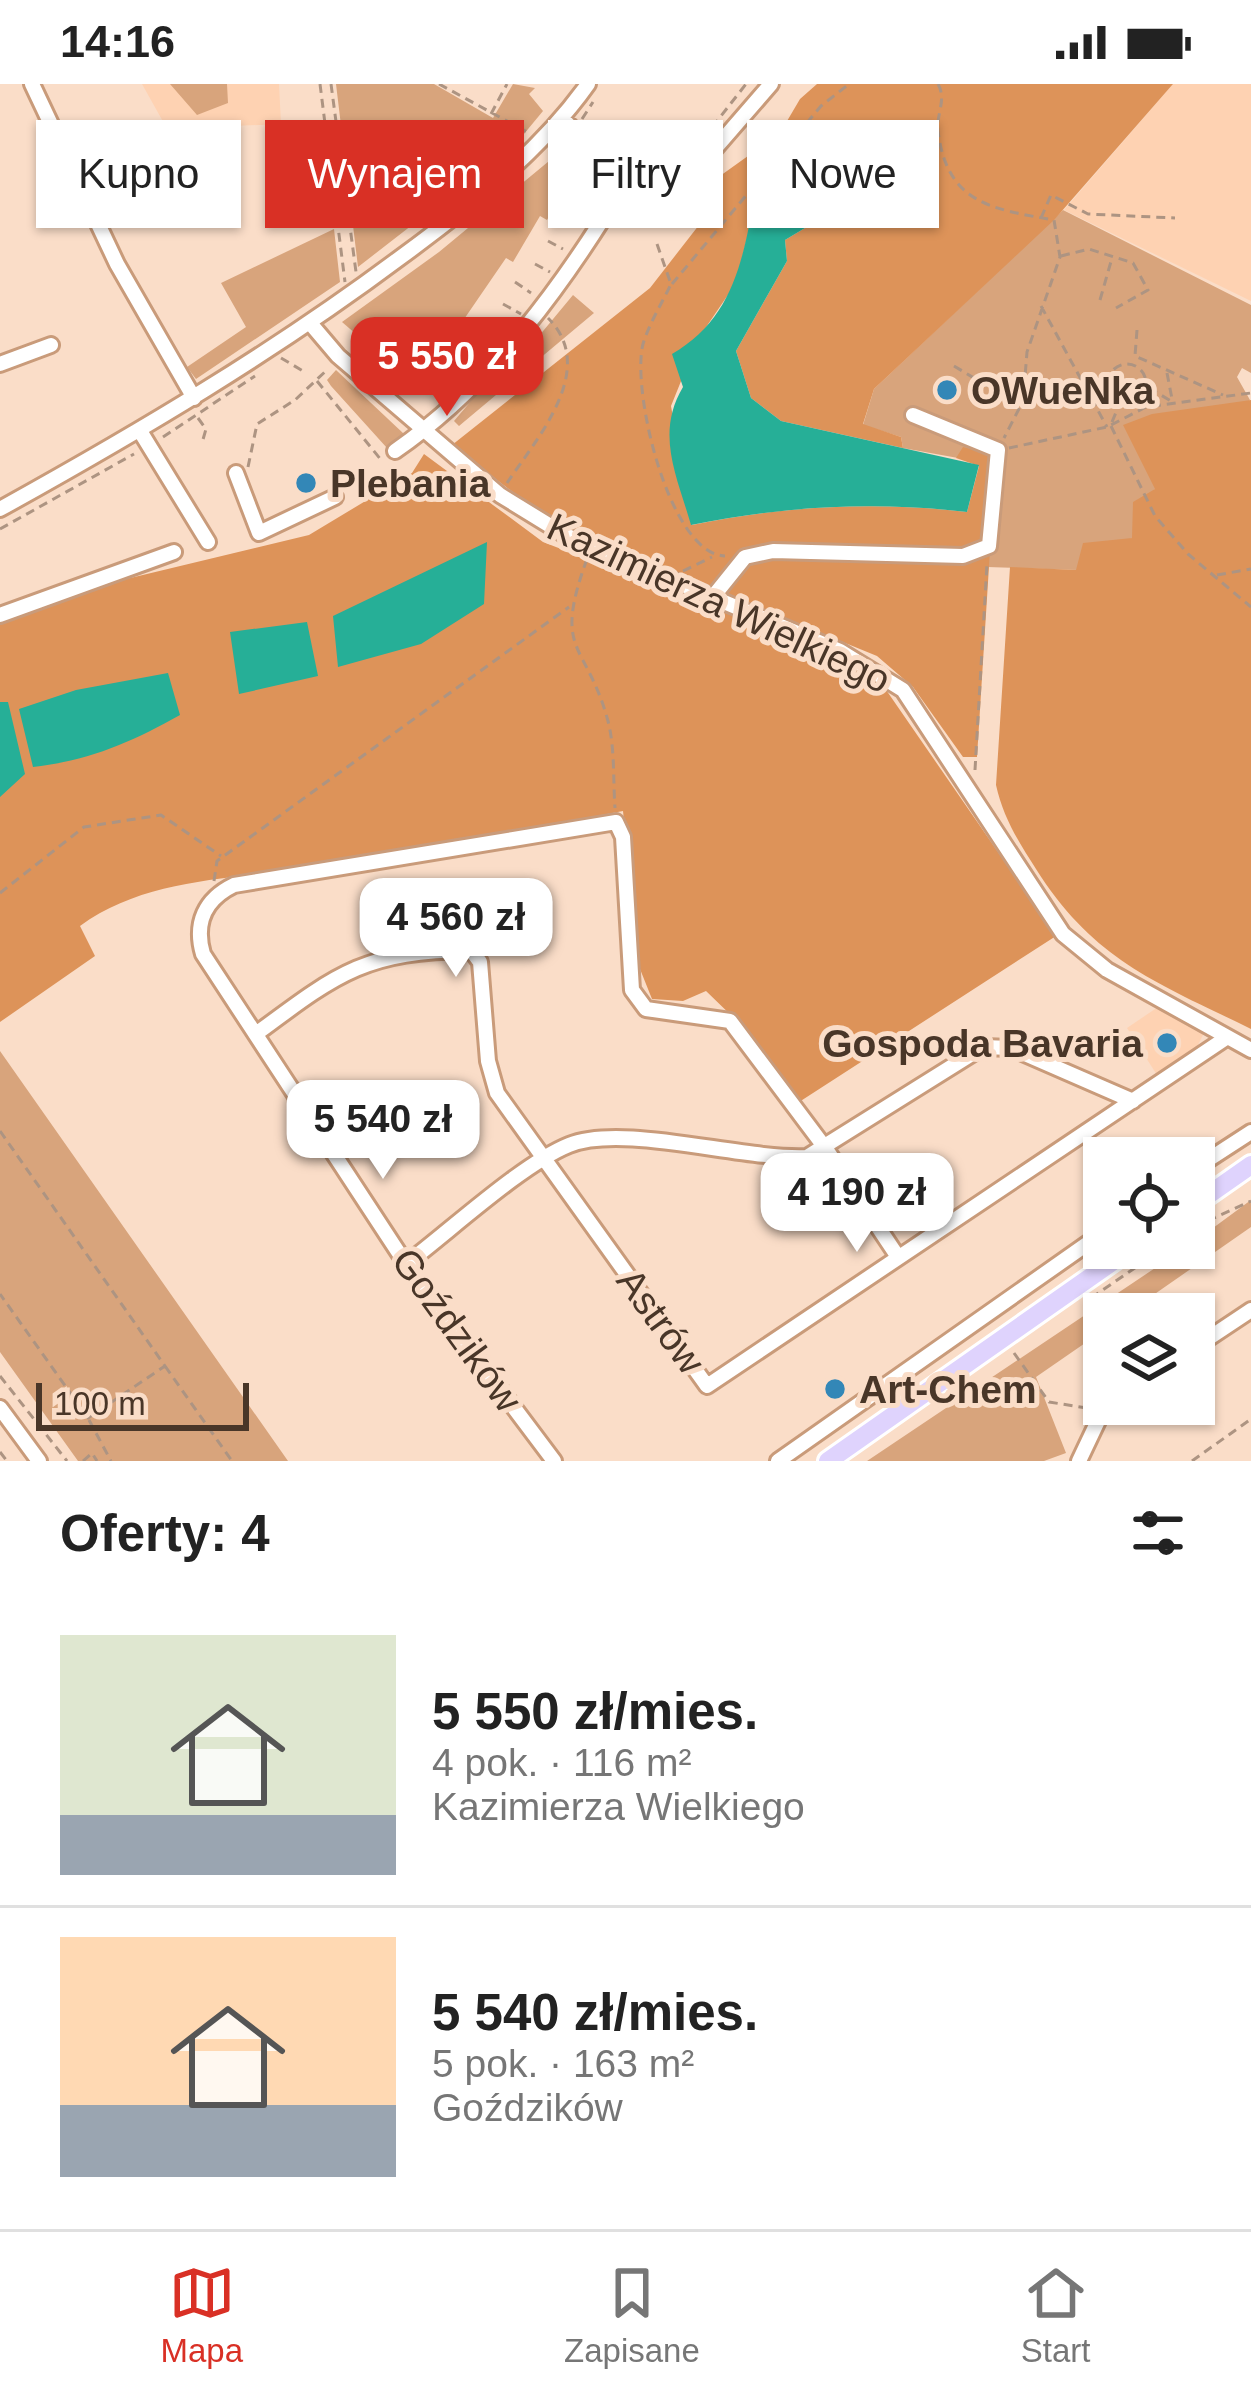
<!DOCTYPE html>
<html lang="pl">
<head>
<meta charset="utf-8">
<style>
	body { margin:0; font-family:Helvetica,sans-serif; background:#f6f6f6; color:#222; height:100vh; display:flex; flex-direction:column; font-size:45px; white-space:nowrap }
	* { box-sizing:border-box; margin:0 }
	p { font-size:39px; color:#767676 }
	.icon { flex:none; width:66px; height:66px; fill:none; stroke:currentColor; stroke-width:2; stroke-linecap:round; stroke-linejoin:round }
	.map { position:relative; height:1377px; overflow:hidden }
	.drawer { display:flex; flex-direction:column; background:#fff; flex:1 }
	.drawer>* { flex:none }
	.banner { position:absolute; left:36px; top:36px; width:1179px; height:108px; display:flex; gap:24px }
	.controls { position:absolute; left:1083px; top:1053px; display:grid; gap:24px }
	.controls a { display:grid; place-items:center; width:132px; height:132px; border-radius:0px; background:#fff; box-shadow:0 3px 9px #0004; font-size:60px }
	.scale { position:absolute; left:36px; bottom:30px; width:213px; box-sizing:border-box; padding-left:12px; border:6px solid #493628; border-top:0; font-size:33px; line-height:42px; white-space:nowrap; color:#493628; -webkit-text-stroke:9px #faddc8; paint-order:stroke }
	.price { position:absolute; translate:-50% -102px; padding:0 27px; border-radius:24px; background:#fff; color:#222; font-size:39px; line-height:78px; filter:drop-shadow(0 3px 6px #0008) }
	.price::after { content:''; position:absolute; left:50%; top:72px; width:36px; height:27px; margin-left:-18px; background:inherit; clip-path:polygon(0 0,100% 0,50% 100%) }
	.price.on { background:#d93025; color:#fff }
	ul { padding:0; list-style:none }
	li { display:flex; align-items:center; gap:36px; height:300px; padding:0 60px }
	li+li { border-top:3px solid #e0e0e0 }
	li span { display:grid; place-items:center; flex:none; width:336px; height:240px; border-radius:0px; color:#555 }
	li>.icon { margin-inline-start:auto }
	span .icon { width:144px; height:144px; fill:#fffc; stroke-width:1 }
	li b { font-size:51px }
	h2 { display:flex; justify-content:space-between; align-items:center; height:144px; padding:0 60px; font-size:51px }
	.chip { padding:0 42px; border-radius:0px; background:#fff; box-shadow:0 3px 9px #0004; font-size:42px; line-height:108px }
	.chip.on { background:#d93025; color:#fff }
	.status { display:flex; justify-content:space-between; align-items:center; height:84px; padding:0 60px; background:#fff; direction:ltr }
	.status svg { height:33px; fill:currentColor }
	.tabs { display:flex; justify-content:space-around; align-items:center; height:168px; border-top:3px solid #e0e0e0; background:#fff; font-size:33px; color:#767676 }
	.tabs a { display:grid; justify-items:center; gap:6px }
	.tabs .on { color:#d93025 }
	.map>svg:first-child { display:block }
	.built { fill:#fed2b2 }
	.green { fill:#d8a47c }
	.forest { fill:#dd9359 }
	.water { fill:#26af97 }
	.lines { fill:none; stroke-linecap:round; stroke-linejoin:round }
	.minor-casing { stroke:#c99b7a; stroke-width:20 }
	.major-casing { stroke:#fff; stroke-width:24 }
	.path { stroke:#ad9482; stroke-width:3; stroke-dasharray:9 6; stroke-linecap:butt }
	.minor { stroke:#fff; stroke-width:14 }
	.major { stroke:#dfd3fd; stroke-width:18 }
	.poi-dot { fill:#3387b7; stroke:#faddc8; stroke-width:4.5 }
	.labels { text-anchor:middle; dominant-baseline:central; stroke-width:10; stroke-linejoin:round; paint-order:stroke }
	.poi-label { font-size:39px; font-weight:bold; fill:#493628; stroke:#faddc8; text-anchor:start }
	.street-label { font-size:39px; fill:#493628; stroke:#faddc8 }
</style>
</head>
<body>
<div class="status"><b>14:16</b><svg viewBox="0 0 49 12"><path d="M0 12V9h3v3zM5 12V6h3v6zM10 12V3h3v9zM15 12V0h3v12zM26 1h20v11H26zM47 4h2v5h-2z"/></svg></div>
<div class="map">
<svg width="1251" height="1377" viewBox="0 0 1251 1377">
	<rect width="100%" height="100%" fill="#faddc8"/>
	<path class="built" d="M142,0h137l2,40 -72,3 -34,16z
		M1173,0h78v217l-187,-91z
		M1158,923l47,24 -9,18 -39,26 -30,-47z"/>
	<path class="green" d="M170,0h57l1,19 -31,12z
		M336,0h98l59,34 20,-34 22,4 -6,6 14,17 -29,35 -156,121z
		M572,58l33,41 -10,4 -22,-11 -26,44 -7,-4 -27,46 -7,-4 -59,86 -7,-3 -24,45 -74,-64 97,-70z
		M1063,126l188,95v68l-9,-5 -5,9 13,23 -95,89 -23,49 -55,32 -90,-3 9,-111 -38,2 -287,-52 232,42 -2,-11 -38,-12 11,-36z
		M334,145l6,53 -144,97 -9,-12 59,-40 -25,-44z
		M573,211l21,18 -135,113 -5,-5 34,-40 11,3z
		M336,286l68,64 -17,14 -56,-62 -4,-6z
		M0,967l288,410h-210l-78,-109z
		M1251,1116v27l-125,87h-22v16l-68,47 30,76 -22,8h-177l318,-213h9v-6z"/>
	<path class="forest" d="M817,0h356l-119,136 -180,169 -11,35 38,13 2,11 -122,-27 -30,-23 -15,-47 51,-90 -2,-21 45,-27 -6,-15 -24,-3 -50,31 -14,57 -38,56 -27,67 21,119c91,-19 182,-24 275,-13l12,-46 -23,-8 7,-11 33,8 -19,302h-14l-50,-70 -36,-31 -323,-132 -102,-79 198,-157 70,-90 -7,-17 67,-48 20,-34z
		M1251,316v629c-93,-46 -157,-68 -215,-160 -18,-28 -33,-52 -40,-84l14,-218 66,3 7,-27 49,-5 1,-36 22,-13 -32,-64 29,-11z
		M424,370l119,88 192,74 147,68 174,252 -260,168 -59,-83 -31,-30 -23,10 -31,-2 -14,-35 -15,-153c-99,19 -198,37 -298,54 -84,15 -175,10 -245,61l15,30 -95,66v-397l68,-32 241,-58 103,-62z"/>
	<path class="water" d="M836,109l-6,20 -45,27 2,21 -51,90 15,47 30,23 198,44 -12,47c-93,-11 -184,-6 -276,13 -14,-49 -36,-91 -8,-138l-11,-33c50,-29 66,-73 77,-128l51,-31 24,3z
		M487,458l-3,62 -63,40 -83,23 -5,-51z
		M307,538l11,54 -79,18 -9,-62z
		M168,589l12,42c-48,27 -92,46 -147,52l-14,-58 57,-19z
		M0,618h8l17,72 -25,23z"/>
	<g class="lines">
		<g class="minor-casing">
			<path id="minor" d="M32,0l85,180 77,134
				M563,35l62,64 35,19 20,-13 91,-105
				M310,239l28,33 162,139 65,40 275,116 63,39 160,244 44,36 144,80
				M0,280l51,-19
				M140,347l68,111
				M395,367c97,-67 170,-168 230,-268
				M236,389l23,60 76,-36
				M0,425c139,-77 274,-157 401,-252 68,-50 138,-104 187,-173
				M712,514l33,-41 28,-6 190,5 26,-10 9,-96 -85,-35
				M0,531l174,-63
				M256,950c82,-61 109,-83 215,-84l9,12 8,99 9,32 210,293 519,-348
				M1194,1085l57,-37
				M406,1180c44,-33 116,-100 163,-119 54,-22 173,15 238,12l176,-110 28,1 122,53
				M1194,1264l57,-38
				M0,1324l39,53
				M554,1377l-148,-197 -203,-310c-9,-31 2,-55 31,-69l382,-63 7,15 9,153 14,19 84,12 96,128 72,108
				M778,1377l326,-229
				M1079,1377l27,-57"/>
		</g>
		<g class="major-casing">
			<path id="major" d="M1194,1121l57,-40
				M828,1377l304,-213"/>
		</g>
		<path class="path" d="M320,0l25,198
			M331,0l25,188
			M439,0l88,48
			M938,0c9,16 -2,30 0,47 9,73 54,78 116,89l6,37 -33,95 -4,49 -19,37
			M491,30l16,-30
			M582,35l11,-17
			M703,55l43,-55
			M582,116l12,7
			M1041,134l10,-23 37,19 87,4
			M569,138l13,7
			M548,157l15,8
			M657,160l14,40c-9,19 -22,40 -28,60 -12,46 26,210 82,212
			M1061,172l28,-7 44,14 15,27 -32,18
			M535,180l15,8
			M515,198l16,11
			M672,200l149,-178 28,-22
			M1100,216l12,-42
			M503,220l18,10
			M1041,222l66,121
			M482,241l21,10
			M1137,246l-2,26 88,39
			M470,261l16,10
			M281,274l22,13
			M1108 299a19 19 0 1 1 38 0a19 19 0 1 1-38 0Z
			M449,281l15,7
			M954,282l65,39
			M1167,289l5,26
			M317,297l65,80
			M436,303l10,5
			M1149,304l22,13
			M198,334l8,11 -4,14
			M1112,338l8,-19
			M1111,342l44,90 33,38 63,53
			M163,353l92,-61
			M1009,364l98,-21 39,-20 105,-14
			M248,383l9,-43 38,-24 33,-31
			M507,399c30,-45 92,-114 41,-165
			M0,445l134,-75
			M587,475c-35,96 -1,81 21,162 7,27 5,60 7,87
			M683,487l29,-14
			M1217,491l34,-6
			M975,686l12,-206
			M214,797l3,-20 352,-254
			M0,809l84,-66 77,-12 60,41
			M0,1047l165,235 -77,52 -88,-124
			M1194,1143l57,-26
			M1091,1214l73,-50
			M1014,1269l35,49 38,6
			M165,1282l67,95
			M0,1292l67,85
			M89,1336l22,41
			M0,1368l7,9
			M83,1377l9,-8 5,8
			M1192,1377l59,-42"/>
		<use href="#minor" class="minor"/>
		<use href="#major" class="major"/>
	</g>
	<g class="poi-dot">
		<circle cx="947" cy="306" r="12"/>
		<circle cx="306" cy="399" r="12"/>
		<circle cx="1167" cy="959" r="12"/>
		<circle cx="835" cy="1305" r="12"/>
	</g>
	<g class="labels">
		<g class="poi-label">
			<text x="971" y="306">OWueNka</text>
			<text x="330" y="399">Plebania</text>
			<text x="1143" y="959" text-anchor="end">Gospoda Bavaria</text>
			<text x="859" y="1305">Art-Chem</text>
		</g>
		<g class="street-label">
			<text transform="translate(719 519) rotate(25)">Kazimierza Wielkiego</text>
			<text transform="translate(661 1237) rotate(54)">Astrów</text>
			<text transform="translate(457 1246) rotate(54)">Goździków</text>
		</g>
	</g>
</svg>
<div class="controls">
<a><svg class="icon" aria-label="locate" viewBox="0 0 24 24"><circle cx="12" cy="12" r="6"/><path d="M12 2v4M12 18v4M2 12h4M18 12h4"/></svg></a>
<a><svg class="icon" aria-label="layers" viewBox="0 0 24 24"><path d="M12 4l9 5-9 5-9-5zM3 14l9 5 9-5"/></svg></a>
</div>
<div class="scale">100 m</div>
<b class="price on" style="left:447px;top:335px">5 550 zł</b>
<b class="price" style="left:456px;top:896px">4 560 zł</b>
<b class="price" style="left:383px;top:1098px">5 540 zł</b>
<b class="price" style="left:857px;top:1171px">4 190 zł</b>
<div class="banner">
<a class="chip">Kupno</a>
<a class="chip on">Wynajem</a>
<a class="chip">Filtry</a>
<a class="chip">Nowe</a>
</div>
</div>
<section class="drawer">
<h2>Oferty: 4<svg class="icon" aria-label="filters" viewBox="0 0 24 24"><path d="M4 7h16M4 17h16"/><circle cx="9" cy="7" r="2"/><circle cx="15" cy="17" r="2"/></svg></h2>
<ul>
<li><span style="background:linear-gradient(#dfe7d0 75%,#9aa5b1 0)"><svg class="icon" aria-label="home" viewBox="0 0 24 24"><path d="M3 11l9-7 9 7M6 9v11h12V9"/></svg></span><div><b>5 550 zł/mies.</b><p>4 pok. · 116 m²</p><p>Kazimierza Wielkiego</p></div></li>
<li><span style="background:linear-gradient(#ffd9b3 70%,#9aa5b1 0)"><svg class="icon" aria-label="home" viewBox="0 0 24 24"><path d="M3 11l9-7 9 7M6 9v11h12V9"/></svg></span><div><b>5 540 zł/mies.</b><p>5 pok. · 163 m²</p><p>Goździków</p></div></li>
</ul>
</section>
<nav class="tabs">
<a class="on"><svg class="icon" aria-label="map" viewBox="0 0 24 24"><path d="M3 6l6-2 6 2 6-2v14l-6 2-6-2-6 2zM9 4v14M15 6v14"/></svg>Mapa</a>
<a><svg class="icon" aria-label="saved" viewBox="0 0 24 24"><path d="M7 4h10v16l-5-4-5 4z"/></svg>Zapisane</a>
<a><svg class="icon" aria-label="home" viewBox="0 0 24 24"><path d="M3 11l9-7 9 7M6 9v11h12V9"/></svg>Start</a>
</nav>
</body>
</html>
